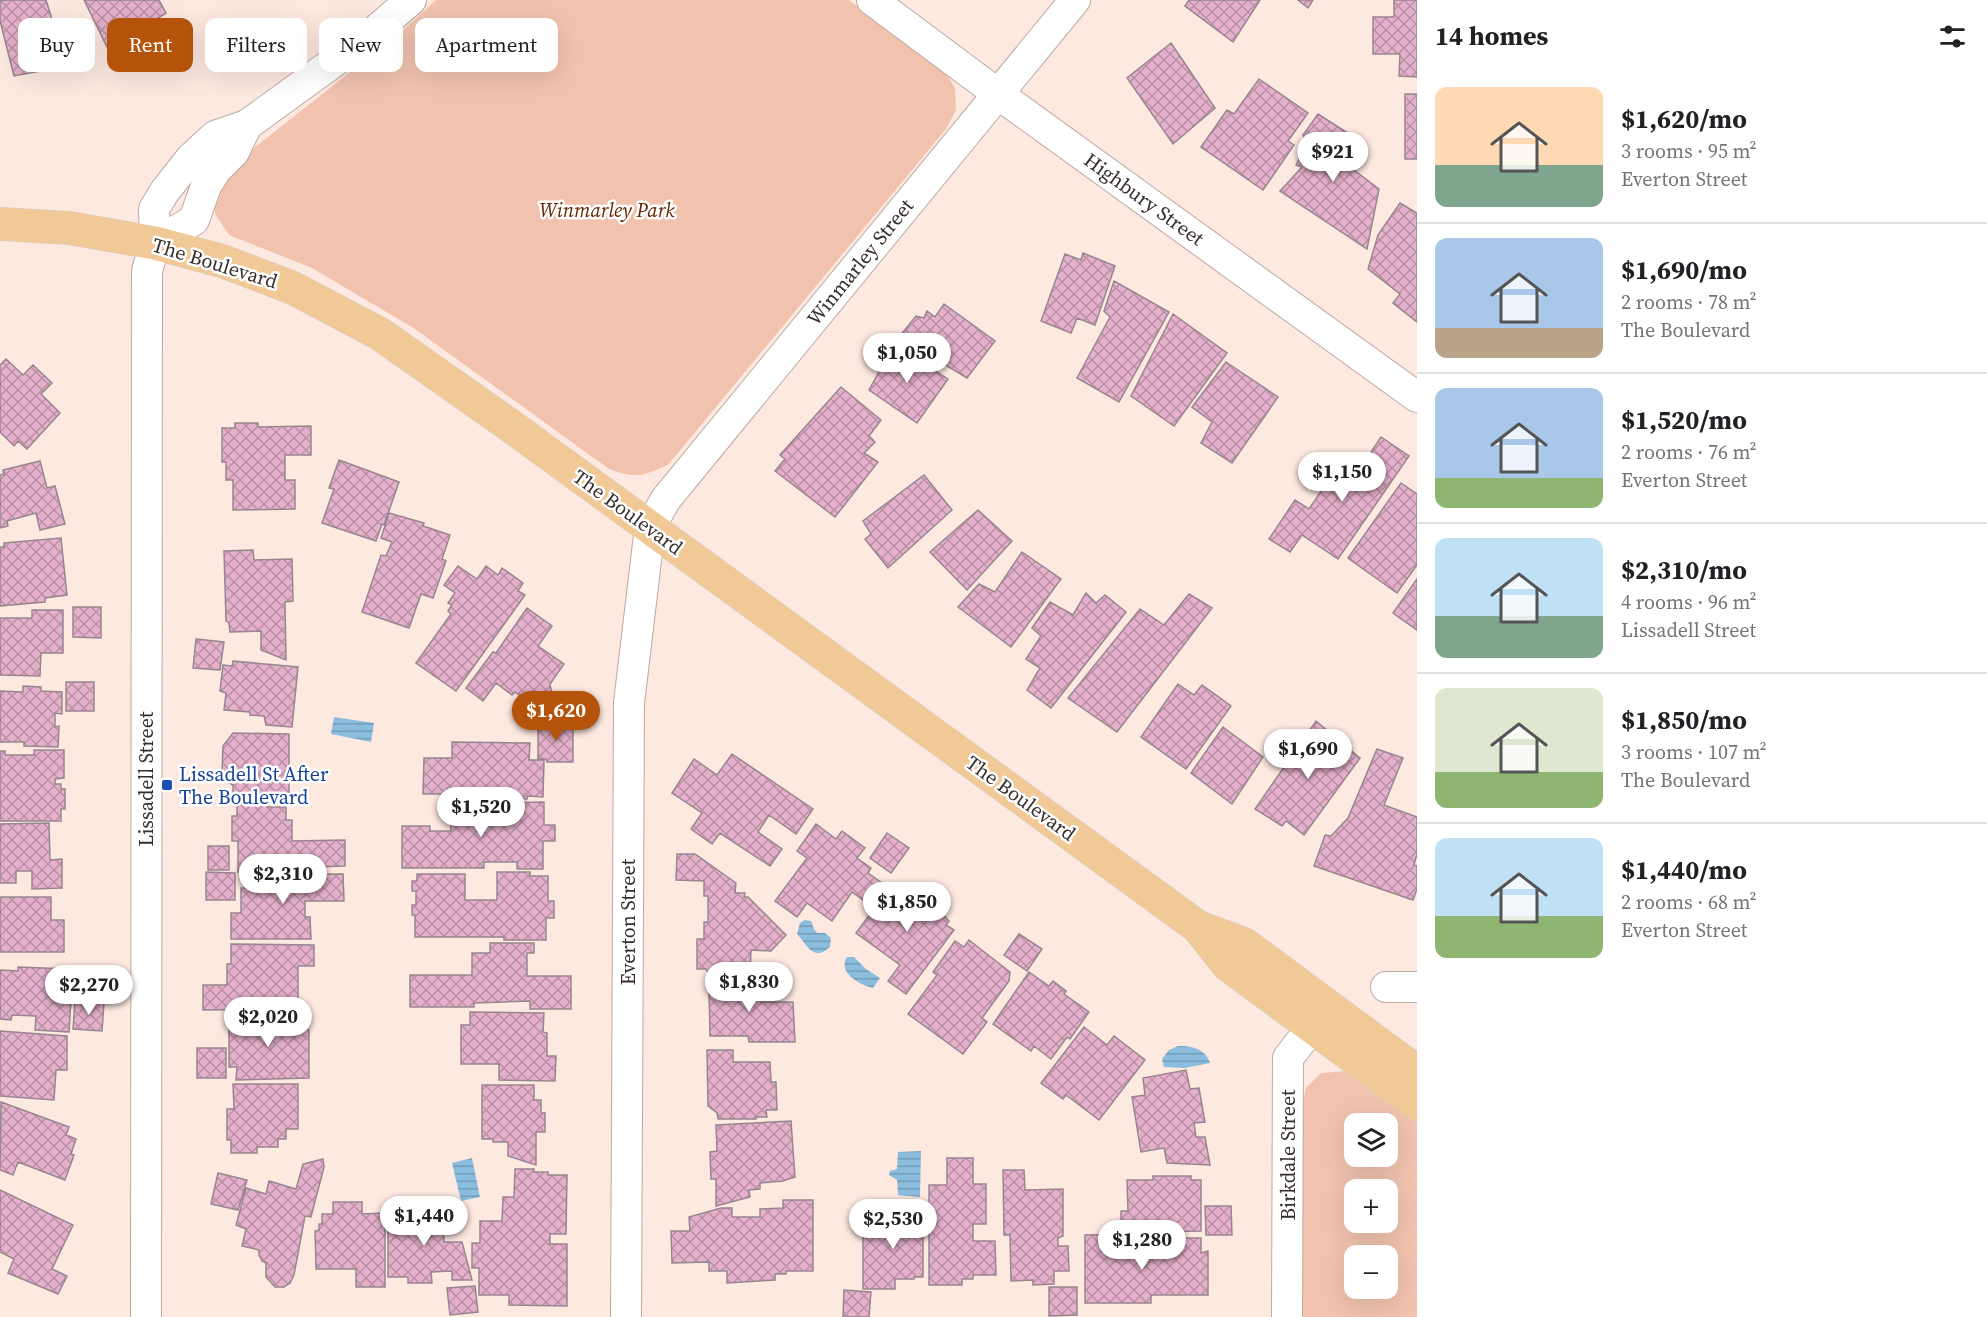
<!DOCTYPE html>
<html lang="en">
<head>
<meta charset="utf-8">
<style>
	body { margin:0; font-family:"Source Serif 4",serif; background:#f2f2f2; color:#202124; height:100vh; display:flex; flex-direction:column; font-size:22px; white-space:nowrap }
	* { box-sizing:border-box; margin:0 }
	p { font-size:20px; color:#757577 }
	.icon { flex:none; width:33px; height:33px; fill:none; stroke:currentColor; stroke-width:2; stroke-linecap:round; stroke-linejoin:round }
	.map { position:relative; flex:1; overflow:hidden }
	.details { display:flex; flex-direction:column; background:#fff; width:570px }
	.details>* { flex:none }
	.hud { position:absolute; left:18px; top:18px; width:570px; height:54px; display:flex; gap:12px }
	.tools { position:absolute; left:1344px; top:1113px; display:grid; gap:12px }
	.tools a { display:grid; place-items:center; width:54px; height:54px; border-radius:12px; background:#fff; box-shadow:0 6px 24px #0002; font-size:30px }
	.price { position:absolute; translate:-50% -51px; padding:0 14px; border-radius:21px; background:#fff; color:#222; font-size:20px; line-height:39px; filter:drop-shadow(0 2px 3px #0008) }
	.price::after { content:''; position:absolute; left:50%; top:36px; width:18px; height:14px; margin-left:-9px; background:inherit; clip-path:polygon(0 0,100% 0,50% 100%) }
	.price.on { background:#b45309; color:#fff }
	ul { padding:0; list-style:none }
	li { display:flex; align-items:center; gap:18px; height:150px; padding:0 18px }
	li+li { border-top:2px solid #e0e0e0 }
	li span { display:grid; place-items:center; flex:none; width:168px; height:120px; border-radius:12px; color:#555 }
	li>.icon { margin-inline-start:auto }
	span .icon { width:72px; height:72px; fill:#fffc; stroke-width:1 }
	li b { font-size:26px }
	h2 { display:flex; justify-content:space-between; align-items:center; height:72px; padding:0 18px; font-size:26px }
	.pill { padding:0 21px; border-radius:12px; background:#fff; box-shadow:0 6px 24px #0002; font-size:21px; line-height:54px }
	.pill.on { background:#b45309; color:#fff }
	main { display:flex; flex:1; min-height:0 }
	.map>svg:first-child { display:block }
	.park { fill:#f1c3af; fill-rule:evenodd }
	.water { fill:url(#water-rules) }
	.building { fill:url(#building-cross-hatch); stroke:#98868f; stroke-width:1.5 }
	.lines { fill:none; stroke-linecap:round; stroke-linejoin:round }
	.minor-casing { stroke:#bdaaa2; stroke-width:32 }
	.major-casing { stroke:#d3d1d0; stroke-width:34 }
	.minor { stroke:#fff; stroke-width:30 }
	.major { stroke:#f0c997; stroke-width:33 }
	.transit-dot { fill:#1a4fb4; stroke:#fff; stroke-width:2 }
	.labels { text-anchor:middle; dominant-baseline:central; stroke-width:5; stroke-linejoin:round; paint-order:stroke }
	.street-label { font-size:20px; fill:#362e2b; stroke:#fff }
	.park-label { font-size:20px; font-style:italic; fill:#642501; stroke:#fff }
	.transit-label { font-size:20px; fill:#164399; stroke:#fff; text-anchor:start }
</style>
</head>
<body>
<main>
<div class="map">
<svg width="1417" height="1317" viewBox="0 0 1417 1317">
	<defs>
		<pattern id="water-rules" width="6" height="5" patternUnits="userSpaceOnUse" patternTransform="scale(1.5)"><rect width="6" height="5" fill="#8bbede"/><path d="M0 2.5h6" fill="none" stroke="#729bb4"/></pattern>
		<pattern id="building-cross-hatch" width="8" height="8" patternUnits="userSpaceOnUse" patternTransform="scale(1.5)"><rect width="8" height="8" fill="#e5b0cb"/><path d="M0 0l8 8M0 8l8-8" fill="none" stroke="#ba90a5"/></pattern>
	</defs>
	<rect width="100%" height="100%" fill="#fee9e1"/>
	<path class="park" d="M436,0h413l95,70 11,18 1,22 -10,19 -278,336c-26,11 -32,14 -59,4l-194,-140 -103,-61 -83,-33 -14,-21 -1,-16 26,-39 162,-128z
		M1347,1071l70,43v203h-115v-212l4,-17 15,-15zM1354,1124h34v32h-34zM1354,1190h34v32h-34zM1354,1256h34v32h-34z"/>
	<path class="water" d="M334,717l40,6 -3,19 -40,-8z
		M805,920l6,1 3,8 3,4h8l6,5 -1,9c-17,15 -22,-1 -33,-13l3,-11z
		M847,957h7l12,12 14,9 -7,10c-13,-3 -36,-15 -26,-31z
		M1178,1046c13,0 27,2 32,17l-25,5 -21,-1 -2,-8 7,-9z
		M921,1151l-1,46 -22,-2 -1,-15 -8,-5 1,-4 7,-2 1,-17z
		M472,1158l8,39 -19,4 -9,-38z"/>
	<path class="building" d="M5,0h41l11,35 -23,8 7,28 -27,5 -14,-55v-20z
		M84,0h75l7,13 -11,7 2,4 -17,9 2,3 -33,15z
		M1189,0h71l-27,42 -48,-36z
		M1298,0h15l-5,8z
		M1394,0h23v77l-18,-1 1,-22h-27v-37h21z
		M1171,43l44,65 -42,36 -46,-66z
		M1259,79l49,34 -20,28 6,4 -31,45 -62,-43 26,-37 7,4z
		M1405,94h12v65h-12z
		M1318,114l39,25 -16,21 38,29 -12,60 -87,-58 22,-24 -6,-2 11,-21 -4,-9z
		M1400,203l17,10v109l-24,-19 7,-9 -32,-25 10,-34z
		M1083,253l32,13 -20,59 -18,-7 -6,15 -30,-12 24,-67 16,6z
		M1114,281l55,31 -50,90 -42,-24 33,-61 -6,-6z
		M944,304l51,37 -28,37 -68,-41 17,-21 8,2 3,-7 8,6z
		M1173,314l54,39 -53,73 -43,-30z
		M894,345l54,34 -31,44 -48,-33z
		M6,359l17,16 10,-10 19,18 -11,11 19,19 -33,36 -9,-8 -4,5 -14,-14v-67z
		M1226,362l52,35 -46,66 -31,-20 11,-21 -20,-15z
		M841,387l40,33 -12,16 6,6 -11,11 14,9 -43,55 -60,-46 10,-12 -5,-4z
		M235,423h23v4l53,-1v29h-26v25h10v29l-62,1v-30h-7v-18h-4v-34h13z
		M1381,437l28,19 -71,103 -36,-24 -12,17 -21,-13 26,-39 14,9 34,-50 16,11z
		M339,460l60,22 -15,43 -2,-1 -6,17 -54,-18 12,-34 -5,-1z
		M40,461l7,27 8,-2 10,38 -25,6 -4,-17 -29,8 1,5 -8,2v-53l4,-1 -1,-4z
		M924,475l28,35 -64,58 -23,-29 6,-5 -8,-13z
		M1401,483l16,11v71l-20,28 -49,-35z
		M978,510l34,31 -45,49 -37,-38z
		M389,513l35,10 -1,3 27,9 -8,24 4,2 -13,37 -12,-4 -12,34 -47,-16 19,-57 5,1 6,-14 -11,-4z
		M61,538l6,57 -22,3v4l-45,4v-59h4v-4z
		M253,550l1,10 38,-1 1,42 -8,1 1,58 -25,-10v-19l-31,1 -1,-9 -3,-2 -2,-70z
		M1022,552l39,27 -50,68 -53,-40 21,-23 16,8z
		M458,566l19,13 9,-13 12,9 4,-7 21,15 -5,8 7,4 -69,96 -40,-28 35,-49 -3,-3 4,-6 -4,-2 7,-10 -11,-8z
		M1417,579v51l-24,-17z
		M1086,593l10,10 9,-8 21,17 -75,96 -24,-18 13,-22 -14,-9 15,-23 -9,-8 18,-26 23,13z
		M1189,594l23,14 -95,124 -49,-34 72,-89 24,16z
		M73,607h28v31l-28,-1z
		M527,608l25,18 -14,20 26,18 -14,20 5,28 -32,6 -4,-23 -4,-3 -3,3 -16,-12 -13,18 -17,-13 27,-36 3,1z
		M32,610h31v43h-22l-1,23 -40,-1v-57h32z
		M196,639l28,3 -4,28 -27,-2z
		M233,661l65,6 -6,60 -26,-2 -2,-9 -14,-1v-3l-26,-2 2,-17 -6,-2 3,-26 9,1z
		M66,682h28v29h-28z
		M1178,684l16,11 8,-10 29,21 -45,63 -45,-32z
		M23,686l18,1v4l21,1v22l-7,-1v14l4,-1 -1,21 -34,-1v-4h-24v-51l23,1z
		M1316,721l44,37 -56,77 -18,-14 -4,5 -27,-17z
		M538,723h35v39h-26l-1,-3h-8z
		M1223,727l40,30 -31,47 -41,-31z
		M233,733l56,1v65l-56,1v-15l-6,-3 -5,-10 1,-26z
		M452,742l78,1 -1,17h15l-1,37 -16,-1v3l-28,-1v-2h-18l-1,2 -26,-1v-3h-31l1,-36h28z
		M1377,749l26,9 -19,47 33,12v37l-3,11 3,1v23l-4,11 -99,-34 11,-31 6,1 17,-18z
		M34,750h30v28l-9,1v5h6v5h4v20h-4v12h-61v-70h5v4h29z
		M732,754l81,55 -17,25 -27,-19 -11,17 24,17 -12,17 -50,-33 -8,11 -21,-15 11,-16 -30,-20 22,-34 23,16z
		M450,800h40v13h11v-10l43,-1v23h11v16h-12v28h-26v-7h-33v6h-82v-42h28v5h21z
		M237,803h31v4h18v13h6v21l53,-1v26l-33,1v2h-10v2l-64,1v-31h-6v-25h5z
		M49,823l1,37 12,-1v29l-30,1v-18h-16v12h-16v-59z
		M816,824l20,15 6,-8 23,17 -8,10 14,10 -3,5 14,10 -15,20 -15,-11 -20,29 -25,-18 -10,14 -22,-16 32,-43 -10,-7z
		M887,833l22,15 -18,25 -21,-15z
		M208,846h21v24h-21z
		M677,854h18l41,29 -1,10h10l-1,4h4l38,38 -15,16 -20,-1 -1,24 -42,-2 -2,-3h-9v-30h7v-17h4v-26h-4v-15l-28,-1z
		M206,872l29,1v27h-29z
		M497,872h33v4h18v25h6v17h-8v22h-42v-3h-89v-22h-3v-10h4v-14h-4v-10h5v-7h48v26h32z
		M343,874l1,27h-39v16h5l1,22h-80v-26h10v-25h13v-13z
		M893,883l9,6 1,-2 4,3 16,3 14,11 9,14 3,3 -3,4 8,5 -48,64 -18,-13 12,-16 -44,-32z
		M0,897h51v23h13v32h-64z
		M1019,934l23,15 -15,22 -23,-16z
		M969,940l41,32 -1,9 -27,37 5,4 -24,32 -55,-40 29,-39 -4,-3 22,-31 9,6z
		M490,943h44v10h-7v23h44v33h-41v-8l-56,2v4h-64v-32h62v-22h18z
		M231,944l83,1v21h-16v43l-95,1v-25h24v-21h4z
		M18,967l50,2v4l9,1 -2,27 -4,-1 -2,32 -34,-2 1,-14 -24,-1 -1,5 -11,-1v-49l18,1z
		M1029,972l20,14 4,-5 13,10 -2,3 25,18 -19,27 -3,-2 -16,22 -17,-13 -3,5 -38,-27z
		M720,975h23v11h19l-1,16h32l2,40h-46l-1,-6h-38l-1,-46h8z
		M75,1001l29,2 -2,28 -29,-2z
		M470,1012l74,1 -1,19 4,1v23h9l-1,25 -56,-1v-16h-38v-39h9z
		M233,1013l37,1v3l31,1v12h8v48l-73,2 1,-13h-8v-39l4,-1z
		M1084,1027l23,18 7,-9 31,24 -46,60 -33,-25 -3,4 -22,-16z
		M0,1031l67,5v34h-11l-2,30 -54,-4z
		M197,1048h29v30h-29z
		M707,1050h26v12h37l1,20h5l1,28h-11l1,7h-11v2h-38l-1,-6 -9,-7z
		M1186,1070l4,19 9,-1 6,34 -11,1 2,14h9l5,28 -43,-2 -3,-15 -23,4 -9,-55 13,-2 -2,-17z
		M233,1084h65v45h-12v10h-8v8h-21v6h-26v-13h-4v-31h7z
		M482,1085h52v15h7v13h4v19h-9v33l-28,-9v-14h-15v-3h-11z
		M1,1102l68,25 -3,8 10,4 -5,15 3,1 -9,25 -47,-18 -5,13 -13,-5z
		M791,1121l4,56 -12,4 -23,2v6l-11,1 1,7 -34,9v-27h-5l-1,-27 7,-1 -1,-26z
		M947,1158h26v26h13v40h-13v17h22l1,34h-23v4h-11v6h-33v-100h18z
		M323,1159l1,8 -13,50 -6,-1 -11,59 -4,8 -6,4h-9l-9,-10v-14l-4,-2 -3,-6v-5l-17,-4 4,-17 -10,-4 10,-37 20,6 3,-13 27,8 7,-25z
		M515,1169h19v3h14v3h19l-1,59h-16v10h17v62l-58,-1v-10h-30v-27h-7v-25h8v-22h22l1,-24h11z
		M1003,1170h21l1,20 38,-1v47l-5,2v8h10l1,25h-15v13l-21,1v-5l-22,1 -1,-46h-6z
		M218,1173l29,7 -9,30 -27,-6z
		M1153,1176h38v4h10v51l-51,1v-8h-29v-13h7l-1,-31h26z
		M0,1190l73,35 -21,44 15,7 -9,18 -50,-21 6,-14 -14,-7z
		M783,1200h30v71h-27v3h-11v6l-48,3v-12h-18v-9l-37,1 -1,-32h19l-1,-14 32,-9h11v9h28v-8l23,-1z
		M333,1202h29v12l23,-1v74h-29v-18h-40l-1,-38 4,-1v-6h3v-10h11z
		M418,1204h25l1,38h18l10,38h-20v-9l-21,1 1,11h-24v-6h-20v-47h5v-12h10v-7h15z
		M1205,1206h26l1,29h-26z
		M892,1211h31v66h-9v2h-19v10h-32v-66h28z
		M1131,1234v17h49v-13h21v15l7,-2v44h-57v8h-66v-68z
		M475,1286l3,26 -28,3 -3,-27z
		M1049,1287h28v28l-28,1z
		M844,1290l27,2 -2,25h-26z"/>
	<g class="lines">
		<g class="minor-casing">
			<path id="minor" d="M872,0l126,94 419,303
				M155,243l39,-23 12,-34 10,-16 18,-18 13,-27
				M1386,987h31
				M146,1317l1,-1046 8,-28 -1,-34 11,-18 26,-33 24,-22 32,-11 121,-88 43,-37
				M626,1317l3,-614 21,-176 16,-28 409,-499
				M1287,1317l1,-259 38,-49"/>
		</g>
		<g class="major-casing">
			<path id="major" d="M0,224l69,4 86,15 67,18 71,27 87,46 128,90 690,503 30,38 189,139
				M1198,927l46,17 173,128"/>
		</g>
		<use href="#minor" class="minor"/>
		<use href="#major" class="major"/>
	</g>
	<rect class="transit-dot" x="161" y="779" width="12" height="12" rx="3"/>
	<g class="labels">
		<g class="street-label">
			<text transform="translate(1144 199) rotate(36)">Highbury Street</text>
			<text transform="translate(860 262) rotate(-51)">Winmarley Street</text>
			<text transform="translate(215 263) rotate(17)">The Boulevard</text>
			<text transform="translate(628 512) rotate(36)">The Boulevard</text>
			<text transform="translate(146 779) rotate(-90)">Lissadell Street</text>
			<text transform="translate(1021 798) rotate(36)">The Boulevard</text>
			<text transform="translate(628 922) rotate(-90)">Everton Street</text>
			<text transform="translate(1288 1155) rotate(-90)">Birkdale Street</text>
		</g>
		<g class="park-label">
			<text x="607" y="210">Winmarley Park</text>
		</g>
		<g class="transit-label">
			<text x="179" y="774">Lissadell St After<tspan x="179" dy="23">The Boulevard</tspan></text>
		</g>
	</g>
</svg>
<div class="tools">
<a><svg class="icon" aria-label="layers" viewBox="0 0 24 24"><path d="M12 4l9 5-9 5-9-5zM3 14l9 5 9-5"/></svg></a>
<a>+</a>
<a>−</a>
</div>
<b class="price" style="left:1333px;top:183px">$921</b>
<b class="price" style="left:907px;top:384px">$1,050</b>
<b class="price" style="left:1342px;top:503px">$1,150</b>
<b class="price on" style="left:556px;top:742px">$1,620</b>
<b class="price" style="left:1308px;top:780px">$1,690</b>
<b class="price" style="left:481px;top:838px">$1,520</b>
<b class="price" style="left:283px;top:905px">$2,310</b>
<b class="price" style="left:907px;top:933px">$1,850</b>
<b class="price" style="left:749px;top:1013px">$1,830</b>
<b class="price" style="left:89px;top:1016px">$2,270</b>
<b class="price" style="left:268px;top:1048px">$2,020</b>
<b class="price" style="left:424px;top:1247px">$1,440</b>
<b class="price" style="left:893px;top:1250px">$2,530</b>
<b class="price" style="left:1142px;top:1271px">$1,280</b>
<div class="hud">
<a class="pill">Buy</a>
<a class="pill on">Rent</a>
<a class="pill">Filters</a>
<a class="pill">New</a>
<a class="pill">Apartment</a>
</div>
</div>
<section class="details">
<h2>14 homes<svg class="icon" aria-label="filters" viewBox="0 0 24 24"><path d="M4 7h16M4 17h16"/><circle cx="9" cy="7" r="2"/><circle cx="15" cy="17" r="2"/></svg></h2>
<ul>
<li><span style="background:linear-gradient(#ffd9b3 65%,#7fa58c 0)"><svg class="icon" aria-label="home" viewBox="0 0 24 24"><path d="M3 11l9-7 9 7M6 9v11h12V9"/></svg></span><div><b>$1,620/mo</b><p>3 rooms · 95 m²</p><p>Everton Street</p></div></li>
<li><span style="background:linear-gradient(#a9c7e8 75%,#b9a48a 0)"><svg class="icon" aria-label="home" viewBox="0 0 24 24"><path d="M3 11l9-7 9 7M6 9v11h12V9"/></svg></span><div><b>$1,690/mo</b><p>2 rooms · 78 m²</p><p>The Boulevard</p></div></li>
<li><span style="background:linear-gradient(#a9c7e8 75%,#8fb573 0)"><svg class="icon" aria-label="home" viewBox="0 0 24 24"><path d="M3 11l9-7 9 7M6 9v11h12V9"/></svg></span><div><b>$1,520/mo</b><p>2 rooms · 76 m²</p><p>Everton Street</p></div></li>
<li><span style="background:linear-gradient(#bfe0f5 65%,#7fa58c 0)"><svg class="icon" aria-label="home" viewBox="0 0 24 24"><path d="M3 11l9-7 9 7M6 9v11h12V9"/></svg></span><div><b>$2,310/mo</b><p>4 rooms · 96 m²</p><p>Lissadell Street</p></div></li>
<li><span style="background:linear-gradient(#dfe7d0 70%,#8fb573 0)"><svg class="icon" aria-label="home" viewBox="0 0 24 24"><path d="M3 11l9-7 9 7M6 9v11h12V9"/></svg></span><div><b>$1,850/mo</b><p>3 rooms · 107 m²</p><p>The Boulevard</p></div></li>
<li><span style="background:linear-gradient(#bfe0f5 65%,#8fb573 0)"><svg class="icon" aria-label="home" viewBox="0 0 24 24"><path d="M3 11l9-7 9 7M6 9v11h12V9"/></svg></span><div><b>$1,440/mo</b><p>2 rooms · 68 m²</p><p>Everton Street</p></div></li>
</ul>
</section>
</main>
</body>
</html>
